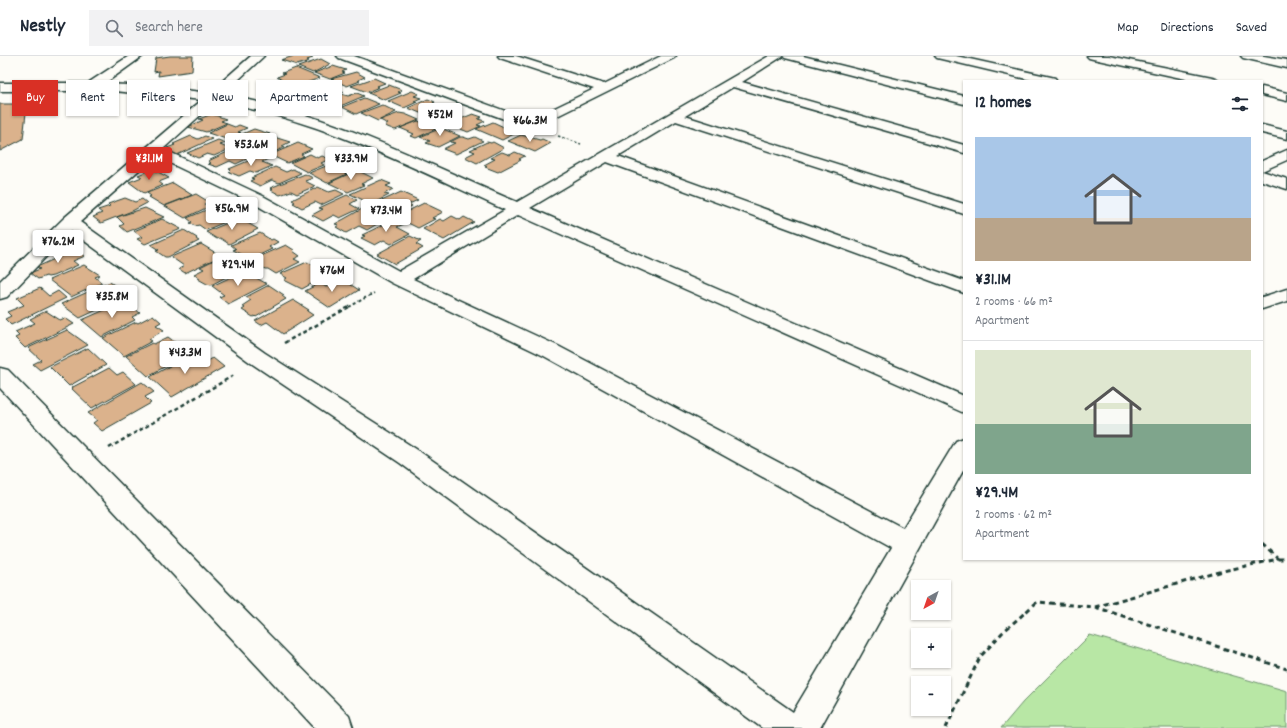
<!DOCTYPE html>
<html lang="en">
<head>
<meta charset="utf-8">
<style>
	body { margin:0; font-family:Dekko,sans-serif; background:#f2f2f3; color:#1f2937; height:100vh; display:flex; flex-direction:column; font-size:15px; white-space:nowrap }
	* { box-sizing:border-box; margin:0 }
	p { font-size:13px; color:#747a83 }
	.icon { flex:none; width:22px; height:22px; fill:none; stroke:currentColor; stroke-width:2; stroke-linecap:round; stroke-linejoin:round }
	.map { position:relative; flex:1; overflow:hidden }
	.sheet { position:absolute; left:963px; top:24px; width:300px; height:480px; display:flex; flex-direction:column; background:#fff; border-radius:0px; box-shadow:0 1px 3px #0004 }
	.sheet>* { flex:none }
	.hud { position:absolute; left:12px; top:24px; width:380px; height:36px; display:flex; gap:8px }
	.needle { width:26px; rotate:220deg }
	.buttons { position:absolute; left:911px; top:524px; display:grid; gap:8px }
	.buttons a { display:grid; place-items:center; width:40px; height:40px; border-radius:0px; background:#fff; box-shadow:0 1px 3px #0004; font-size:20px }
	.price { position:absolute; translate:-50% -34px; padding:0 9px; border-radius:4px; background:#fff; color:#222; font-size:13px; line-height:26px; filter:drop-shadow(0 1px 2px #0008) }
	.price::after { content:''; position:absolute; left:50%; top:24px; width:12px; height:9px; margin-left:-6px; background:inherit; clip-path:polygon(0 0,100% 0,50% 100%) }
	.price.current { background:#d93025; color:#fff }
	ul { padding:0; list-style:none }
	li { display:grid; align-content:center; gap:8px; height:212px; padding:0 12px }
	li+li { border-top:1px solid #e0e1e3 }
	li span { display:grid; place-items:center; height:124px; border-radius:0px; color:#555 }
	li>.icon { margin-inline-start:auto }
	span .icon { width:72px; height:72px; fill:#fffc; stroke-width:1 }
	li b { font-size:17px }
	h2 { display:flex; justify-content:space-between; align-items:center; height:48px; padding:0 12px; font-size:17px }
	.tag { padding:0 14px; border-radius:0px; background:#fff; box-shadow:0 1px 3px #0004; font-size:14px; line-height:36px }
	.tag.current { background:#d93025; color:#fff }
	header { display:flex; align-items:center; gap:24px; box-sizing:border-box; height:56px; padding:0 20px; background:#fff; border-bottom:1px solid #e0e1e3 }
	header strong { font-size:19px }
	nav { display:flex; gap:22px; margin-inline-start:auto; font-size:14px }
	.search { width:280px; height:36px; background:#f2f2f3; display:flex; align-items:center; gap:10px; box-sizing:border-box; padding:0 14px; border-radius:0px; color:#747a83; font-size:15px }
	.map>svg:first-child { display:block }
	.green { fill:#b8e7a5; stroke:#6c926c }
	.building { fill:#dbb28c; stroke:#1f3d34 }
	.lines { fill:none; stroke-linecap:round; stroke-linejoin:round }
	.minor-casing { stroke:#1f3d34; stroke-width:3 }
	.path-far3 { stroke:#1f3d34; stroke-width:1.5; stroke-dasharray:2.5 2; stroke-linecap:butt }
	.path-far2 { stroke:#1f3d34; stroke-width:2; stroke-dasharray:3 2.5; stroke-linecap:butt }
	.path-far1 { stroke:#1f3d34; stroke-width:2.5; stroke-dasharray:4 3; stroke-linecap:butt }
	.path { stroke:#1f3d34; stroke-width:3; stroke-dasharray:5 4; stroke-linecap:butt }
	.minor { fill:#fdfcf7; fill-rule:evenodd }
</style>
</head>
<body>
<header>
<strong>Nestly</strong>
<div class="search"><svg class="icon" aria-label="search" viewBox="0 0 24 24"><circle cx="10" cy="10" r="6"/><path d="M15 15l6 6"/></svg>Search here</div>
<nav><a>Map</a><a>Directions</a><a>Saved</a></nav>
</header>
<div class="map">
<svg width="1287" height="672" viewBox="0 0 1287 672">
	<rect width="100%" height="100%" fill="#fdfcf7"/>
	<filter id="ink" filterUnits="userSpaceOnUse"><feTurbulence type="fractalNoise" baseFrequency=".025" numOctaves="2"/><feDisplacementMap in="SourceGraphic" scale="8" xChannelSelector="R" yChannelSelector="G"/><feConvolveMatrix kernelMatrix="1 2 1 2 8 2 1 2 1" color-interpolation-filters="sRGB"/></filter>
	<g filter="url(#ink)">
		<path class="green" d="M1090,579l197,56v37h-286l22,-26z"/>
		<path class="building" d="M170,0h23l-1,15 -34,5 1,-5 -5,1 2,-14z
			M294,0h15l4,2 -6,2 2,1 -2,1 -10,3 -16,-5z
			M321,3l9,5 -17,9 -15,-6z
			M333,10l13,4 -4,2 3,1 -15,6 -16,-6z
			M296,12l24,10 -34,12 -15,-6 11,-4 -5,-3 8,-3 -3,-1z
			M356,16l9,5 -7,3 2,1 -13,5 -16,-7z
			M374,22l11,5 -8,3 2,1 -12,5 -16,-6z
			M315,26l11,5 -27,10 -9,-3 11,-4 -3,-2z
			M389,29l13,5 -4,2 3,1 -16,7 -17,-7z
			M333,30l11,6 -28,11 -8,-4 3,-1 -3,-1 12,-4 -2,-1z
			M412,35l7,3 -5,2 7,2 -7,3 3,1 -13,6 -16,-7z
			M357,37l7,3 -26,11 -7,-2 1,-1 -2,-1 -5,-3 16,-6 7,2z
			M364,42l15,6 -23,10 -14,-7z
			M428,43l7,3 -2,1 9,5 -17,7 -17,-7z
			M0,48h27l-4,35 -23,12z
			M382,49l14,7 -18,9 -17,-8z
			M452,50l7,3 -5,2 7,3 -4,2 3,2 -14,6 -19,-8z
			M399,57l6,1 14,6 -24,10 -10,-4 3,-2 -8,-4z
			M212,58l14,5 -5,2 6,2 -21,9 -18,-5 15,-7 -4,-1z
			M473,58l9,3 -4,2 7,2 -8,4 4,1 -13,6 -20,-8z
			M418,65l5,2 3,-1 14,5 -24,11 -5,-2 3,-2 -14,-6z
			M493,66l15,7h-1l9,4 -14,7 -26,-11z
			M227,68l8,3 4,-2 8,3 -9,4 3,1 -15,6 -18,-6z
			M441,72l19,8 -22,11 -12,-4 4,-2 -10,-4z
			M254,73l16,5 -11,5 3,1 -16,7 -18,-7z
			M521,79l19,5 2,-1 9,4 -16,9 -27,-11z
			M191,80l7,3 7,-3 7,3 -35,16 -9,-4 3,-1 -4,-2 8,-3 -2,-1z
			M274,81l16,5 -8,4 3,1 -19,9 -18,-8z
			M460,81h3l6,2 6,-2 8,4 -27,13 -13,-5 12,-6 -5,-1z
			M218,84l8,3 -6,2 10,4 -16,7 -7,-2 -9,4 -11,-5z
			M487,86l4,1 2,-1 11,6 -27,15 -12,-6 10,-5 -5,-2z
			M298,87l14,6 -11,5 3,2 -17,7 -17,-8z
			M232,94l11,4 6,-3 8,3 -21,10 -6,-3 -13,6 -9,-3 3,-1 -3,-2z
			M502,96l8,3 5,-3 10,4 -6,3 2,1 -23,12 -13,-5 2,-1 -3,-1 11,-6 -5,-1z
			M310,98l8,4 4,-2 8,3 -9,4 3,2 -17,7 -17,-9z
			M260,100l8,3 -6,3 10,4 -16,7 -6,-2 -11,5 -10,-4 2,-2 -2,-1z
			M336,106l16,6 -9,4 4,2 -20,9 -18,-10z
			M275,111l11,5 7,-3 8,4 -22,10 -7,-3 -12,6 -10,-5 4,-2 -3,-1z
			M153,113l16,9 -10,4 4,3 -19,8 -15,-11 13,-5 -4,-2z
			M357,114l16,8 -12,6 3,1 -16,7 -19,-9z
			M305,118l8,4 -8,3 10,5 -18,8 -6,-3 -11,4 -9,-5 2,-1 -3,-1z
			M381,124l10,4 -5,2 7,3 -9,5 5,1 -17,9 -22,-10z
			M173,127l19,12 -28,11 -15,-9 2,-1 -4,-3z
			M318,131l11,5 7,-2 8,4 -23,11 -6,-3 -13,6 -9,-5 2,-1 -3,-2z
			M401,136l17,8 -9,4 3,2 -18,9 -21,-10z
			M196,138l13,8 -5,2 4,3 -23,11 -20,-12z
			M347,139l10,5 -7,4 9,5 -19,9 -6,-3 -11,6 -11,-6 11,-6 -4,-1z
			M125,142l10,4 7,-3 5,4 -15,8 -31,12 -8,-6 9,-4 -4,-3 12,-4 -2,-2z
			M424,147l19,9 -11,6 3,1 -17,9 -22,-11z
			M216,150l15,10 -9,4 3,2 -19,8 -7,-5 -4,1 -5,-3 2,-1 -5,-4z
			M145,152l19,9 -37,15 -7,-6 4,-2 -7,-7z
			M362,153l13,7 6,-3 8,4 -22,13 -8,-4 -13,7 -10,-6 3,-2 -4,-1z
			M452,160l8,4 4,-3 10,5 -30,18 -21,-11 17,-10 4,2z
			M239,162l19,11 -29,15 -9,-6 -3,1 -11,-7z
			M162,163l19,10 -36,15 -8,-5 5,-2 -8,-6z
			M395,163l9,5 -7,3 13,7 -19,10 -7,-4 -9,5 -14,-7 4,-2 -3,-1z
			M184,174l13,8 -1,1 3,2 -31,16h-3l-9,-6 3,-1 -8,-5z
			M260,177l11,7 2,-1 5,3 -9,5 3,2 -21,10 -18,-9 3,-1 -5,-4z
			M410,180l11,5 -5,3 7,4 -28,16 -18,-10z
			M201,188l20,12 -36,17 -6,-4 5,-3 -13,-9z
			M286,189l8,5 -1,1 7,5 -6,3 6,3 -24,12 -8,-5h-3l-13,-9z
			M67,192l5,4 5,-2 8,6 -12,5 5,4 -25,11 -5,1 -2,-1 -8,3 -8,-6 10,-4 -3,-2 24,-11 -5,-4z
			M224,199l16,10h-2l5,3 -32,17 -4,-1 -9,-5 2,-1 -6,-4 10,-5 -4,-2z
			M307,206l19,10 -9,5 3,2 -18,10 -18,-9 3,-2 -7,-4z
			M84,209l16,10 -5,2 7,6 -31,14 -22,-17z
			M244,215l23,13 -39,20 -9,-7 5,-2 -12,-9z
			M342,223l17,11 -29,18 -25,-17 15,-8 6,4z
			M110,226l8,6 -7,3 7,5 -14,6 4,3 -28,13 -19,-14z
			M269,229l15,10 -2,1 4,3 -30,18 -1,-1 -2,1 -11,-7 3,-2 -3,-2 9,-6 -5,-3z
			M40,232l9,8 9,-5 8,7 -55,27 -6,-6 6,-3 -4,-4 17,-7 -7,-7z
			M293,244l16,10 -2,1 6,4 -30,19 -16,-12 -6,3 -6,-4z
			M125,245l15,12 -8,4 3,3 -33,17 -20,-17z
			M46,255l14,9 5,-2 9,6 -49,24 -10,-10 4,-2 -4,-4 20,-9 -5,-4z
			M153,259l8,7 -5,3 8,5 -15,9 3,2 -28,15 -21,-18 33,-16 2,1z
			M67,274l21,15 -48,25 -7,-6 8,-4 -13,-12z
			M168,281l8,6 3,-2 9,7 -10,6 4,3 -34,19 -22,-20 26,-13 2,1z
			M88,292l18,17 -37,21 -19,-19z
			M197,301l7,6 9,-5 11,9 -52,30 -22,-20 27,-15 4,4z
			M109,312l8,7 6,-3 13,12 -44,24 -21,-20z
			M142,326l12,10 -9,5 6,6 -49,28 -9,-8 4,-3 -9,-7z"/>
		<g class="lines">
			<g class="minor-casing">
				<path id="minor" d="M129,0h14l-39,28 48,2 57,7 42,-37h13l-42,39c104,16 199,66 295,107l252,-146h14l-41,26 222,63v8l-231,-66 -48,29 279,88v10l-288,-93 -58,35 346,125v12l-357,-131 -77,46 434,188v17l-446,-198 -105,64 145,67 345,182 53,-87 8,-3v31l-144,259h-58l-362,-265 -149,-100 -180,-132 -64,66 -7,2v-18l64,-63 138,-118 -88,-9h-114v-8h88zM215,46c103,16 196,65 290,108l-106,61 -136,-75 -100,-47zM155,100l96,46 141,81 152,73 347,192 -98,164 -377,-263 -151,-96 -185,-131z
					M337,0h17l176,64 64,-31 -94,-31 -2,-2h18l88,28 57,-28h15l-2,2 -143,71 -192,-71z
					M783,0h20l161,40v8l-179,-46z
					M935,0h21l95,21 4,1 2,3h-22l-98,-23z
					M1087,0h22l103,21 4,1 2,3h-23l-102,-22 -4,-1z
					M1241,0h23l23,4v8l-44,-10z
					M1262,31l25,6v8l-25,-6z
					M1262,69l25,6v8l-25,-6z
					M1287,94v10l-25,11 25,8v10l-25,-8v-20z
					M1287,233v12l-25,8v-12z
					M0,312l8,2 341,346 4,12h-38l-315,-340z"/>
			</g>
			<path class="path-far3" d="M558,80l23,8"/>
			<path class="path-far2" d="M349,251l25,-14"/>
			<path class="path-far1" d="M284,287l67,-37
				M109,392l127,-74"/>
			<path class="path" d="M1262,488l16,15
				M1095,551l192,62
				M946,672l34,-71 22,-24 35,-31 58,5 128,-36 55,-12h9"/>
			<use href="#minor" class="minor"/>
		</g>
	</g>
</svg>
<div class="buttons">
<a><svg class="needle" viewBox="-14 -14 28 28"><path d="M0-13l5 13h-10z" fill="#e53935"/><path d="M0 13l5-13h-10z" fill="#747a83"/></svg></a>
<a>+</a>
<a>−</a>
</div>
<b class="price" style="left:440px;top:81px">¥52M</b>
<b class="price" style="left:530px;top:87px">¥66.3M</b>
<b class="price" style="left:251px;top:111px">¥53.6M</b>
<b class="price current" style="left:149px;top:125px">¥31.1M</b>
<b class="price" style="left:351px;top:125px">¥33.9M</b>
<b class="price" style="left:232px;top:175px">¥56.9M</b>
<b class="price" style="left:386px;top:177px">¥73.4M</b>
<b class="price" style="left:58px;top:208px">¥76.2M</b>
<b class="price" style="left:238px;top:231px">¥29.4M</b>
<b class="price" style="left:332px;top:237px">¥76M</b>
<b class="price" style="left:112px;top:263px">¥35.8M</b>
<b class="price" style="left:185px;top:319px">¥43.3M</b>
<div class="hud">
<a class="tag current">Buy</a>
<a class="tag">Rent</a>
<a class="tag">Filters</a>
<a class="tag">New</a>
<a class="tag">Apartment</a>
</div>
<section class="sheet">
<h2>12 homes<svg class="icon" aria-label="filters" viewBox="0 0 24 24"><path d="M4 7h16M4 17h16"/><circle cx="9" cy="7" r="2"/><circle cx="15" cy="17" r="2"/></svg></h2>
<ul>
<li><span style="background:linear-gradient(#a9c7e8 65%,#b9a48a 0)"><svg class="icon" aria-label="home" viewBox="0 0 24 24"><path d="M3 11l9-7 9 7M6 9v11h12V9"/></svg></span><div><b>¥31.1M</b><p>2 rooms · 66 m²</p><p>Apartment</p></div></li>
<li><span style="background:linear-gradient(#dfe7d0 60%,#7fa58c 0)"><svg class="icon" aria-label="home" viewBox="0 0 24 24"><path d="M3 11l9-7 9 7M6 9v11h12V9"/></svg></span><div><b>¥29.4M</b><p>2 rooms · 62 m²</p><p>Apartment</p></div></li>
</ul>
</section>
</div>
</body>
</html>
